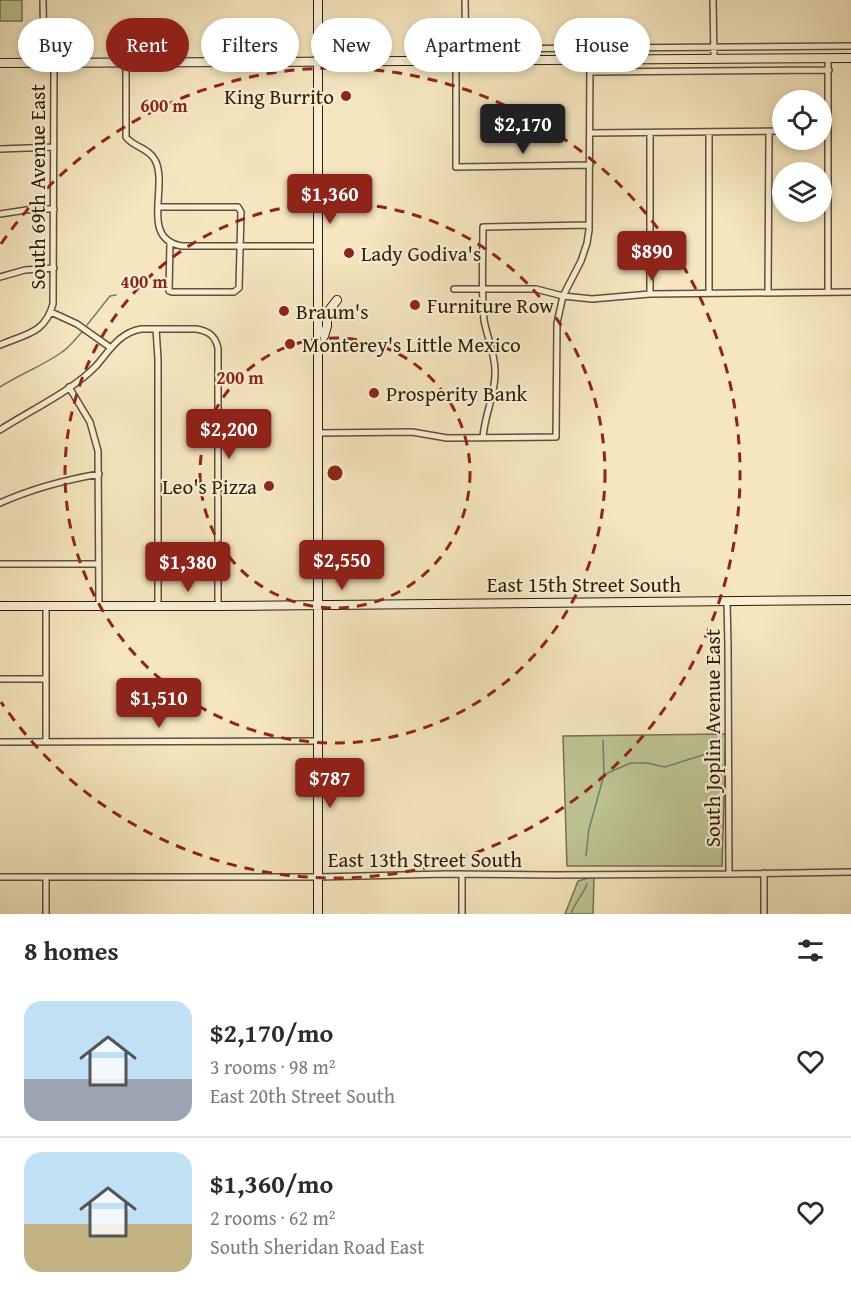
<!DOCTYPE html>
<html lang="en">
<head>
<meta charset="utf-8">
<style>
	body { margin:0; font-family:"Gentium Book Plus",serif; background:#f2f2f3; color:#2b2b33; height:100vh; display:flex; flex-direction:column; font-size:22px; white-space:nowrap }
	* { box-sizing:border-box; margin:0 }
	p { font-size:20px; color:#7c7c81 }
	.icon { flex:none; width:33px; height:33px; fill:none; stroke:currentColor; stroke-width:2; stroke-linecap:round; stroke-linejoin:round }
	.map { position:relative; height:914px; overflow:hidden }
	.details { display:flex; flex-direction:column; background:#fff; flex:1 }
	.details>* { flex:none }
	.banner { position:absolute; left:18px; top:18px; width:816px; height:54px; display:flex; gap:12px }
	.controls { position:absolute; left:772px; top:90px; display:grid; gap:12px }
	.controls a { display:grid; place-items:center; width:60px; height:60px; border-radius:50%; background:#fff; box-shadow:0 3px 9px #0003; font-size:30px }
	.price { position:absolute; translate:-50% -51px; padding:0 14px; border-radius:6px; background:#8f2418; color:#fff; font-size:20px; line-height:39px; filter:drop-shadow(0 2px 3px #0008) }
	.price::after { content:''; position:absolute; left:50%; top:36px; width:18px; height:14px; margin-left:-9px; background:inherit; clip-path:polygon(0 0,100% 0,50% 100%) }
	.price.current { background:#222; color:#fff }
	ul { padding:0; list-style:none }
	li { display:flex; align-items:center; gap:18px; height:150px; padding:0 24px }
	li+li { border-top:2px solid #e1e1e2 }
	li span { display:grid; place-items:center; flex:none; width:168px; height:120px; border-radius:18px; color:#555 }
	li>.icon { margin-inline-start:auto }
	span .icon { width:72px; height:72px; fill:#fffc; stroke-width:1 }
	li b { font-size:26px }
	h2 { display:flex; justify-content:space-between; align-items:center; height:72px; padding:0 24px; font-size:26px }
	.chip { padding:0 21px; border-radius:27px; background:#fff; box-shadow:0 3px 9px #0003; font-size:21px; line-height:54px }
	.chip.current { background:#8f2418; color:#fff }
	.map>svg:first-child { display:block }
	.green { fill:#bdc491; stroke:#76714c; stroke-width:1.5 }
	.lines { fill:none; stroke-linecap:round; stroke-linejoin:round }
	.stream { stroke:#717f6b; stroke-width:1.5 }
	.minor-casing { stroke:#605035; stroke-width:8 }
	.secondary-casing { stroke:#2e1e07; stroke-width:10 }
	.minor { stroke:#f8efd5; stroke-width:5 }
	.secondary { stroke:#f8efd5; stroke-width:8 }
	.ring { fill:none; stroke:#8f2418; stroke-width:3; stroke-dasharray:10 8 }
	.poi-dot { fill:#8f2418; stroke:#f8efd5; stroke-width:2 }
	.labels { text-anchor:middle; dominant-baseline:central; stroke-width:4.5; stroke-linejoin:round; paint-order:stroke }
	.poi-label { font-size:21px; fill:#2e1e07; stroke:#f8efd5; text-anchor:start }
	.street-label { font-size:21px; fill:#2e1e07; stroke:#f8efd5 }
	.centre { fill:#8f2418; stroke:#f8efd5; stroke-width:3 }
	.ring-label { font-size:18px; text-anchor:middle; font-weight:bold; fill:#8f2418; stroke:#f8efd5; stroke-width:4.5; stroke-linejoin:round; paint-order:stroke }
</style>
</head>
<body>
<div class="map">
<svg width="851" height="914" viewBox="0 0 851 914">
	<rect width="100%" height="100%" fill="#f5e6bf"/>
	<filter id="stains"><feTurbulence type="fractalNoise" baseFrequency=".00333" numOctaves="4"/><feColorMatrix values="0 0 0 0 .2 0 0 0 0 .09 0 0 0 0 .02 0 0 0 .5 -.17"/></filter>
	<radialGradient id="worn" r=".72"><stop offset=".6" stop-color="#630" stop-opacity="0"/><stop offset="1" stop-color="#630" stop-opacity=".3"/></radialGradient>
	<path class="green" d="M0,0h22v21h-22z
		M726,734l-4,132h-155l-4,-130z
		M594,876l-1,38h-28l13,-33z"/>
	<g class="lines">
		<path class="stream" d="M87,325l23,-29 6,-1
			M0,387c20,-13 43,-21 62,-35 8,-5 14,-14 20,-20
			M605,774l26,-11h16l18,4 41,-13
			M586,856l3,-27 15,-54 -1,-35
			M571,914c3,-11 12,-19 16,-30"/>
		<g class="minor-casing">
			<path id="minor" d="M43,0l1,63
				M465,0l1,60
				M713,0l1,59
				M466,49l385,-3
				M456,61v106l134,-2
				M126,62v75c7,10 23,11 29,23 14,26 -16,79 27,86h136
				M590,72l239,-2
				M709,132v161
				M590,133l193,-2
				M0,149l54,-2
				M158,207h80l3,5 -2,76 -5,4h-62l-3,-1 1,-48
				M0,214l33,-5h21
				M0,277l25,-7 29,-2
				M454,289h82l27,7 29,3 58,-5 201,-2
				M768,292l1,-160
				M828,292v-234
				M650,294v-161
				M51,312l26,12 34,24
				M156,329l2,30v246
				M0,345c25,-11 45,-11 53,-41l1,-241
				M69,387l21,35 8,29 1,154
				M0,430c29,-19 72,-39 96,-64 14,-16 23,-33 45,-37h55c12,2 19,6 22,19v258
				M318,433l94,-1 35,6 109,-1 1,-114 6,-27 18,-35 6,-18 2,-13 1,-170
				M483,438c1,-22 12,-42 12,-64 1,-19 -8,-36 -11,-54 -3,-30 -1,-64 -1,-93l106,-2
				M0,503c31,-14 65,-23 99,-29
				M0,564h98
				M727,601l1,45 1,228
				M46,606v135
				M0,679h46
				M0,742l318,-1
				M462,874v40
				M0,877h318l128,-3 107,1 176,-1 122,-2
				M46,877v37
				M764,914v-41"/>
		</g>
		<g class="secondary-casing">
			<path id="secondary" d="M318,0v914
				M0,63l268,-1 583,-4
				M318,345l6,-9 3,-10v-13l10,-13
				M0,606h218l633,-6"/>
		</g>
		<use href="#minor" class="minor"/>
		<use href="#secondary" class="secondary"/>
	</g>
	<g class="ring">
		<circle cx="335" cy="473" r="135"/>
		<circle cx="335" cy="473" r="270"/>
		<path d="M1 244A405 405 0 1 1 1 702"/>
	</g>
	<g class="poi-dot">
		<circle cx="346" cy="96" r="6"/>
		<circle cx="349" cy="253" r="6"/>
		<circle cx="415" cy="305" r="6"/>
		<circle cx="284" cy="311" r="6"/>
		<circle cx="290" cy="344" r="6"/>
		<circle cx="374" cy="393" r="6"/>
		<circle cx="269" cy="486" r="6"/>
	</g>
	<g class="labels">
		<g class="poi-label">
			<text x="334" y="96" text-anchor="end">King Burrito</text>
			<text x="361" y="253">Lady Godiva's</text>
			<text x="427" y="305">Furniture Row</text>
			<text x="296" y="311">Braum's</text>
			<text x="302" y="344">Monterey's Little Mexico</text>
			<text x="386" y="393">Prosperity Bank</text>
			<text x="257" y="486" text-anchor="end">Leo's Pizza</text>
		</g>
		<g class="street-label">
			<text transform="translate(37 187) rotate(-90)">South 69th Avenue East</text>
			<text x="584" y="584">East 15th Street South</text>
			<text transform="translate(712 738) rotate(-90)">South Joplin Avenue East</text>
			<text x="425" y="859">East 13th Street South</text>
		</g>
	</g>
	<circle cx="335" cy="473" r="9" class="centre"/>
	<g class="ring-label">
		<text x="164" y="112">600 m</text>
		<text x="144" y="288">400 m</text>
		<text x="240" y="384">200 m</text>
	</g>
	<rect width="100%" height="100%" filter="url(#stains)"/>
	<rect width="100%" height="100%" fill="url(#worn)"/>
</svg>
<div class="controls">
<a><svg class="icon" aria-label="locate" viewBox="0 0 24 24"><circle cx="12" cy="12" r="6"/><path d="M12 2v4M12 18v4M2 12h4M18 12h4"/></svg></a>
<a><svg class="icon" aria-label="layers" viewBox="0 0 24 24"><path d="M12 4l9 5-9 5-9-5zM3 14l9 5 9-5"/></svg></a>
</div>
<b class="price current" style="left:523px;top:155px">$2,170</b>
<b class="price" style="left:330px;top:225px">$1,360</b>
<b class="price" style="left:652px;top:282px">$890</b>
<b class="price" style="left:229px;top:460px">$2,200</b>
<b class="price" style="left:342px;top:591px">$2,550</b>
<b class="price" style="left:188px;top:593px">$1,380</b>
<b class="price" style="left:159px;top:729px">$1,510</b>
<b class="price" style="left:330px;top:809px">$787</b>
<div class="banner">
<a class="chip">Buy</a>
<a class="chip current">Rent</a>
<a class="chip">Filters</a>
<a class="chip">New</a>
<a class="chip">Apartment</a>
<a class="chip">House</a>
</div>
</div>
<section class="details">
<h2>8 homes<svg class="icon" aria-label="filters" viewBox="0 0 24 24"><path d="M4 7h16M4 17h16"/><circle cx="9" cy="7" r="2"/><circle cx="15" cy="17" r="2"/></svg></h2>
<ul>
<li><span style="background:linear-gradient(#bfe0f5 65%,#9aa5b1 0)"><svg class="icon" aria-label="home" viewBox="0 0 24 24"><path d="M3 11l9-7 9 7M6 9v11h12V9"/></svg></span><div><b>$2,170/mo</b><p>3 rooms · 98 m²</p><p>East 20th Street South</p></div><svg class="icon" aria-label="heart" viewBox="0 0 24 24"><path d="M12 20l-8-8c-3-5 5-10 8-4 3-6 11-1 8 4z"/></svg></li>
<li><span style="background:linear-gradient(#bfe0f5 60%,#c2b280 0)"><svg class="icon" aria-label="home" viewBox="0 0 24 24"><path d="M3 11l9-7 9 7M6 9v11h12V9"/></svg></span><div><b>$1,360/mo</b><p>2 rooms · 62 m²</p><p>South Sheridan Road East</p></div><svg class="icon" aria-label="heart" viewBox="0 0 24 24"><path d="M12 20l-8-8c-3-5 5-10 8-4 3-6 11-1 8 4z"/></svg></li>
</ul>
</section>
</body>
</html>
